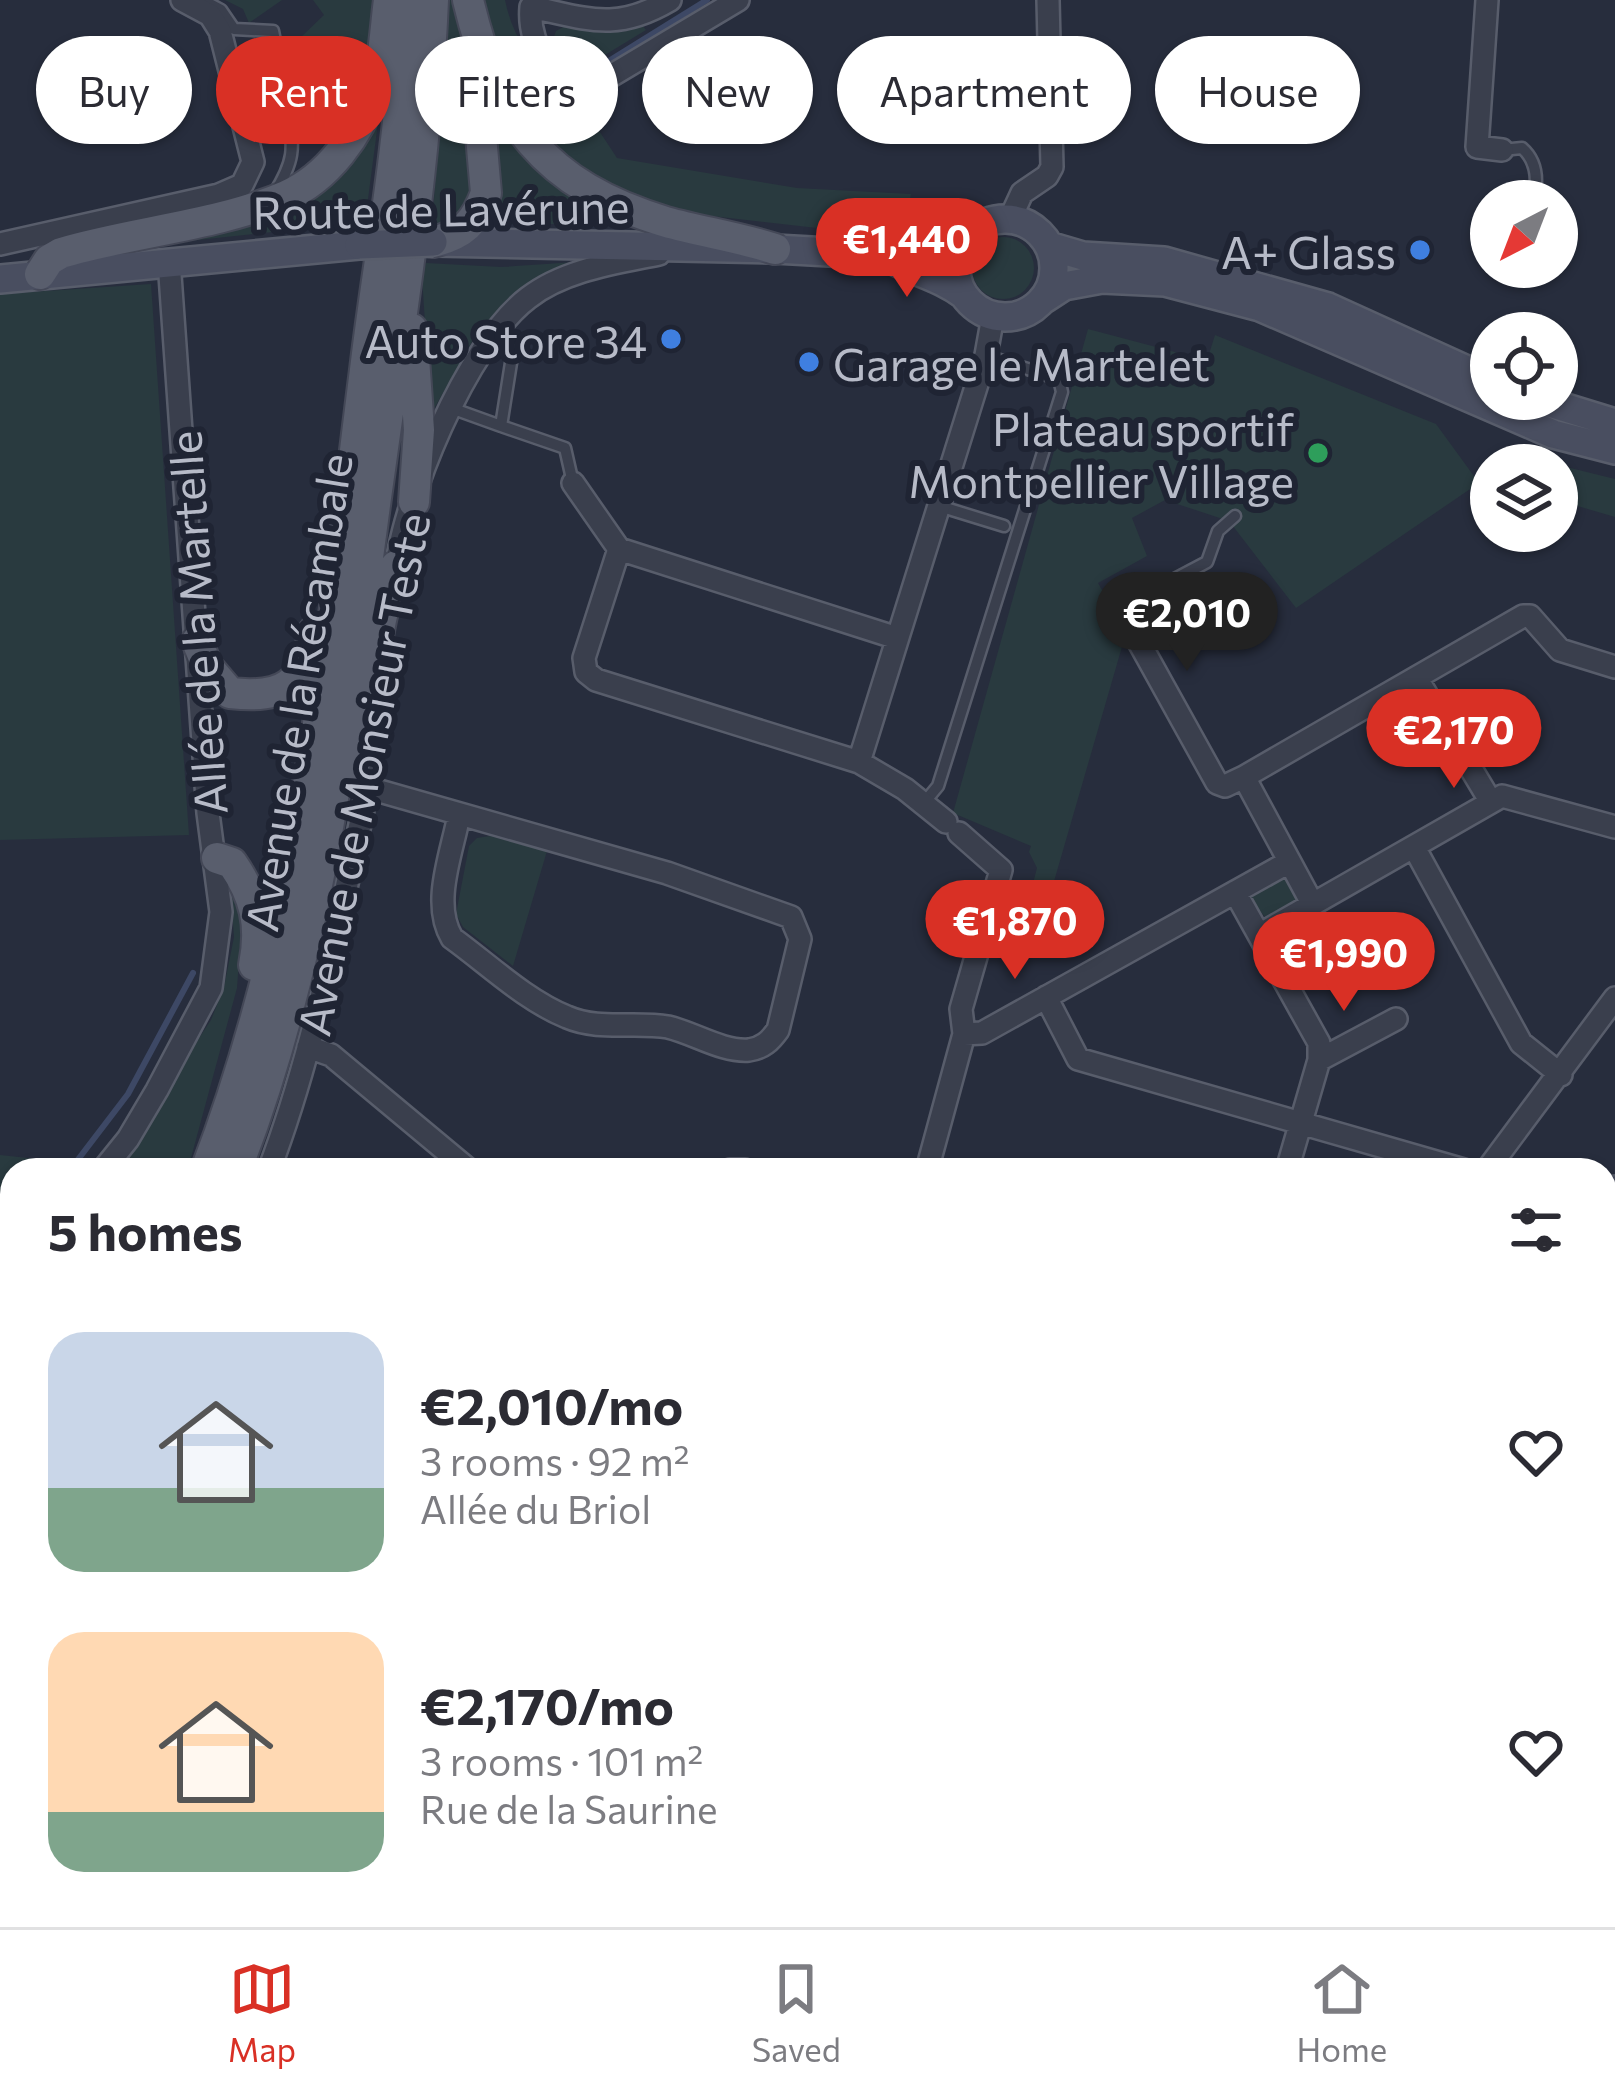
<!DOCTYPE html>
<html lang="en">
<head>
<meta charset="utf-8">
<style>
	body { margin:0; font-family:Commissioner,sans-serif; background:#f7f7f7; color:#2b2b33; height:100vh; display:flex; flex-direction:column; font-size:45px; white-space:nowrap }
	* { box-sizing:border-box; margin:0 }
	p { font-size:39px; color:#7c7c81 }
	.icon { flex:none; width:66px; height:66px; fill:none; stroke:currentColor; stroke-width:2; stroke-linecap:round; stroke-linejoin:round }
	.map { position:relative; flex:1; overflow:hidden }
	.sheet { position:absolute; left:0px; top:1158px; width:1617px; height:771px; display:flex; flex-direction:column; background:#fff; border-radius:36px 36px 0 0; box-shadow:0 3px 9px #0004 }
	.sheet>* { flex:none }
	.top-card { position:absolute; left:36px; top:36px; width:1545px; height:108px; display:flex; gap:24px }
	.needle { width:78px; rotate:222deg }
	.tools { position:absolute; left:1470px; top:180px; display:grid; gap:24px }
	.tools a { display:grid; place-items:center; width:108px; height:108px; border-radius:50%; background:#fff; box-shadow:0 3px 9px #0004; font-size:60px }
	.price { position:absolute; translate:-50% -102px; padding:0 27px; border-radius:42px; background:#d93025; color:#fff; font-size:39px; line-height:78px; filter:drop-shadow(0 3px 6px #0008) }
	.price::after { content:''; position:absolute; left:50%; top:72px; width:36px; height:27px; margin-left:-18px; background:inherit; clip-path:polygon(0 0,100% 0,50% 100%) }
	.price.active { background:#222; color:#fff }
	ul { padding:0; list-style:none }
	li { display:flex; align-items:center; gap:36px; height:300px; padding:0 48px }
	li span { display:grid; place-items:center; flex:none; width:336px; height:240px; border-radius:36px; color:#555 }
	li>.icon { margin-inline-start:auto }
	span .icon { width:144px; height:144px; fill:#fffc; stroke-width:1 }
	li b { font-size:51px }
	h2 { display:flex; justify-content:space-between; align-items:center; height:144px; padding:0 48px; font-size:51px }
	.tag { padding:0 42px; border-radius:54px; background:#fff; box-shadow:0 3px 9px #0004; font-size:42px; line-height:108px }
	.tag.active { background:#d93025; color:#fff }
	.menu { display:flex; justify-content:space-around; align-items:center; height:168px; border-top:3px solid #e1e1e2; background:#fff; font-size:33px; color:#7c7c81 }
	.menu a { display:grid; justify-items:center; gap:6px }
	.menu .active { color:#d93025 }
	.map>svg:first-child { display:block }
	.green { fill:#293a3f }
	.lines { fill:none; stroke-linecap:round; stroke-linejoin:round }
	.stream { stroke:#3d4865; stroke-width:6 }
	.lane-casing { stroke:#585d6b; stroke-width:15 }
	.street-casing { stroke:#585d6b; stroke-width:26 }
	.secondary-casing { stroke:#585d6b; stroke-width:32 }
	.primary-casing { stroke:#444857; stroke-width:34 }
	.lane { stroke:#3a3f4d; stroke-width:10 }
	.street { stroke:#3a3f4d; stroke-width:21 }
	.secondary { stroke:#494e60; stroke-width:27 }
	.primary { stroke:#595e6d; stroke-width:30 }
	.secondary-bridge-casing { stroke:#585d6b; stroke-width:32; stroke-linecap:butt }
	.secondary-bridge { stroke:#494e60; stroke-width:27 }
	.shop-dot { fill:#3f7fe0; stroke:#1f2433; stroke-width:4.5 }
	.leisure-dot { fill:#2e9e5b; stroke:#1f2433; stroke-width:4.5 }
	.labels { text-anchor:middle; dominant-baseline:central; stroke-width:12; stroke-linejoin:round; paint-order:stroke }
	.street-label { font-size:45px; fill:#b7bbc8; stroke:#1f2433 }
	.poi-label { font-size:45px; fill:#b7bbc8; stroke:#1f2433; text-anchor:end }
</style>
</head>
<body>
<div class="map">
<svg width="1615" height="1927" viewBox="0 0 1615 1927">
	<rect width="100%" height="100%" fill="#272d3d"/>
	<path class="green" d="M225,0h57l-33,23 -6,-14z
		M313,0h61c-6,38 -4,94 -39,117l-23,-8 -9,-14 7,-2 -11,-54 25,-24z
		M449,0h8l9,42 10,105v38l-14,30 -30,11z
		M480,0h25c7,35 25,62 52,83l-15,10 11,19 21,-23 28,14 -14,11 29,44 180,30 114,6 -7,35 -8,8 -202,-23 -54,-13 -60,-28 -64,-63z
		M640,23l6,7 -69,42c-17,-8 -29,-22 -21,-41l11,-6z
		M492,103l148,121h-153l11,-17z
		M379,115l-14,107 -186,20 111,-26 53,-42z
		M920,205l37,8 -13,12 -27,10 -4,-4z
		M972 268a31 31 0 1 1 62 0a31 31 0 1 1-62 0Z
		M576,262l-69,37 -31,36 -45,79 -9,-137 4,-14 75,4z
		M151,284l38,551 -189,5v-546z
		M1088,329l117,31 -7,29 17,-54 221,89 43,59 -183,125 -67,-87 -64,-21 -33,18 15,38 -49,27 28,50 -80,276 -35,-8 21,-14 5,-19 -8,-16 2,-6 -78,-33z
		M1518,455l97,24v38l-58,-17v-35h-42z
		M490,836l57,15 -34,115 -50,-39 -7,-13 13,-68 8,-8z
		M1281,875l10,3 7,16 -2,6 -31,17 -14,-16 1,-5z
		M230,883l13,22 -6,83 -49,181 -75,1 43,-55 21,-44 34,-51 13,-33 10,-50z
		M0,1155l84,9 -4,6h-68v252l-12,32z"/>
	<g class="lines">
		<path class="stream" d="M591,72l116,-72
			M70,1170l58,-76 65,-121
			M0,1280l12,-19"/>
		<g class="lane-casing">
			<path id="lane" d="M208,3l13,7 13,19 39,2 15,74
				M1502,150l20,-2c16,14 16,34 11,53
				M274,194c23,-37 19,-47 14,-89 20,20 33,33 62,20
				M514,344l-13,82 64,22 8,35
				M451,408l50,18
				M939,506l65,20
				M1120,608l87,-46 11,-31 17,-15
				M923,804l15,-18 124,-394 -3,-13 -72,-23
				M1608,1359l7,-10"/>
		</g>
		<g class="street-casing">
			<path id="street" d="M1487,0l-10,147 25,3
				M531,7c-4,43 28,84 73,73l134,-80
				M531,7c57,12 85,25 139,-7
				M1010,219l12,-26 25,-17 5,-9 -4,-167
				M0,244l219,-49 23,-10 11,-23 -33,-131 -10,-16 -28,-15
				M573,483l46,66 278,89
				M619,549l-35,109 2,14 10,8 263,82
				M395,578c6,-75 72,-234 133,-280 36,-28 87,-35 131,-44
				M1120,608l97,175 8,3 19,-9
				M1417,679l74,123
				M369,788l298,85 124,44 9,22 -22,91c-8,11 -15,18 -29,20 -27,2 -55,-17 -81,-23 -33,-6 -69,4 -101,-10 -42,-17 -79,-53 -115,-79 -21,-35 0,-85 7,-123
				M946,822l-41,-33 -46,-27 127,-407 7,-39
				M959,833l42,37 -40,139 3,25
				M1414,847l107,196 40,32
				M1235,892l84,151v17l-32,110
				M1313,905l-69,-128 279,-161h7l30,34 55,17
				M1259,935l243,-139 113,31
				M1046,997l32,62 386,111
				M308,1047l23,8 138,115
				M1319,1060l77,-41
				M103,1170l25,-31 29,-49 54,-102 10,-76 -13,-99 -39,-552
				M269,1170c33,-87 54,-177 74,-268 14,-64 29,-127 37,-191
				M730,1170h15
				M927,1170l37,-136 18,-1 307,-171
				M1487,1170l128,-172
				M1605,1456l10,1
				M0,1482l12,-20
				M1605,1621l10,9
				M0,1636l12,-17
				M0,1671l12,14
				M0,1826l12,-16
				M403,1917l6,10
				M784,1917l3,10
				M1174,1917l19,10
				M180,1927l4,-10
				M640,1927l10,-10"/>
		</g>
		<g class="secondary-casing">
			<path id="secondary" d="M956 268a49 49 0 1 1 98 0a49 49 0 1 1-98 0Z
				M435,242l340,7 109,6 12,-5 36,-3 41,-15
				M1049,246l34,10 81,5 164,46 163,74
				M884,255c27,17 53,20 80,40
				M0,279l359,-34
				M1044,299l20,-13 38,-7 63,3 95,25 293,127 62,16
				M1537,399l78,24
				M1605,1203l10,-13
				M1224,1927l7,-10"/>
		</g>
		<g class="primary-casing">
			<path id="primary" d="M468,0c29,121 75,185 198,222 36,10 73,15 109,27
				M433,242c31,-8 42,-19 53,-49l-11,-126
				M40,274l9,-14 12,-7c70,-21 159,-28 225,-57 42,-18 73,-62 88,-104 10,-28 11,-62 15,-92
				M412,329l7,101 -5,72
				M197,641l10,25 23,27c54,6 74,-8 84,-62
				M353,770c20,-67 19,-140 43,-204
				M217,858l15,5c23,33 30,62 22,102
				M206,1170c98,-255 125,-531 159,-800 14,-119 41,-250 39,-370
				M236,1170c83,-211 109,-442 139,-665 23,-167 51,-336 58,-505
				M0,1538l12,-17
				M0,1587l12,-17"/>
		</g>
		<use href="#lane" class="lane"/>
		<use href="#street" class="street"/>
		<use href="#secondary" class="secondary"/>
		<use href="#primary" class="primary"/>
		<g class="secondary-bridge-casing">
			<path id="secondary-bridge" d="M359,245l74,-3"/>
		</g>
		<use href="#secondary-bridge" class="secondary-bridge"/>
	</g>
	<g class="shop-dot">
		<circle cx="1420" cy="250" r="12"/>
		<circle cx="671" cy="339" r="12"/>
		<circle cx="809" cy="362" r="12"/>
	</g>
	<circle class="leisure-dot" cx="1318" cy="453" r="12"/>
	<g class="labels">
		<g class="street-label">
			<text transform="translate(441 208) rotate(-1)">Route de Lavérune</text>
			<text transform="translate(196 623) rotate(-94)">Allée de la Martelle</text>
			<text transform="translate(297 692) rotate(-81)">Avenue de la Récambale</text>
			<text transform="translate(362 774) rotate(-79)">Avenue de Monsieur Teste</text>
		</g>
		<g class="poi-label">
			<text x="1396" y="250">A+ Glass</text>
			<text x="647" y="339">Auto Store 34</text>
			<text x="833" y="362" text-anchor="start">Garage le Martelet</text>
			<text x="1294" y="427">Plateau sportif<tspan x="1294" dy="52">Montpellier Village</tspan></text>
		</g>
	</g>
</svg>
<div class="tools">
<a><svg class="needle" viewBox="-14 -14 28 28"><path d="M0-13l5 13h-10z" fill="#e53935"/><path d="M0 13l5-13h-10z" fill="#7c7c81"/></svg></a>
<a><svg class="icon" aria-label="locate" viewBox="0 0 24 24"><circle cx="12" cy="12" r="6"/><path d="M12 2v4M12 18v4M2 12h4M18 12h4"/></svg></a>
<a><svg class="icon" aria-label="layers" viewBox="0 0 24 24"><path d="M12 4l9 5-9 5-9-5zM3 14l9 5 9-5"/></svg></a>
</div>
<b class="price" style="left:907px;top:300px">€1,440</b>
<b class="price active" style="left:1187px;top:674px">€2,010</b>
<b class="price" style="left:1454px;top:791px">€2,170</b>
<b class="price" style="left:1015px;top:982px">€1,870</b>
<b class="price" style="left:1344px;top:1014px">€1,990</b>
<div class="top-card">
<a class="tag">Buy</a>
<a class="tag active">Rent</a>
<a class="tag">Filters</a>
<a class="tag">New</a>
<a class="tag">Apartment</a>
<a class="tag">House</a>
</div>
<section class="sheet">
<h2>5 homes<svg class="icon" aria-label="filters" viewBox="0 0 24 24"><path d="M4 7h16M4 17h16"/><circle cx="9" cy="7" r="2"/><circle cx="15" cy="17" r="2"/></svg></h2>
<ul>
<li><span style="background:linear-gradient(#c9d6e8 65%,#7fa58c 0)"><svg class="icon" aria-label="home" viewBox="0 0 24 24"><path d="M3 11l9-7 9 7M6 9v11h12V9"/></svg></span><div><b>€2,010/mo</b><p>3 rooms · 92 m²</p><p>Allée du Briol</p></div><svg class="icon" aria-label="heart" viewBox="0 0 24 24"><path d="M12 20l-8-8c-3-5 5-10 8-4 3-6 11-1 8 4z"/></svg></li>
<li><span style="background:linear-gradient(#ffd9b3 75%,#7fa58c 0)"><svg class="icon" aria-label="home" viewBox="0 0 24 24"><path d="M3 11l9-7 9 7M6 9v11h12V9"/></svg></span><div><b>€2,170/mo</b><p>3 rooms · 101 m²</p><p>Rue de la Saurine</p></div><svg class="icon" aria-label="heart" viewBox="0 0 24 24"><path d="M12 20l-8-8c-3-5 5-10 8-4 3-6 11-1 8 4z"/></svg></li>
</ul>
</section>
</div>
<nav class="menu">
<a class="active"><svg class="icon" aria-label="map" viewBox="0 0 24 24"><path d="M3 6l6-2 6 2 6-2v14l-6 2-6-2-6 2zM9 4v14M15 6v14"/></svg>Map</a>
<a><svg class="icon" aria-label="saved" viewBox="0 0 24 24"><path d="M7 4h10v16l-5-4-5 4z"/></svg>Saved</a>
<a><svg class="icon" aria-label="home" viewBox="0 0 24 24"><path d="M3 11l9-7 9 7M6 9v11h12V9"/></svg>Home</a>
</nav>
</body>
</html>
